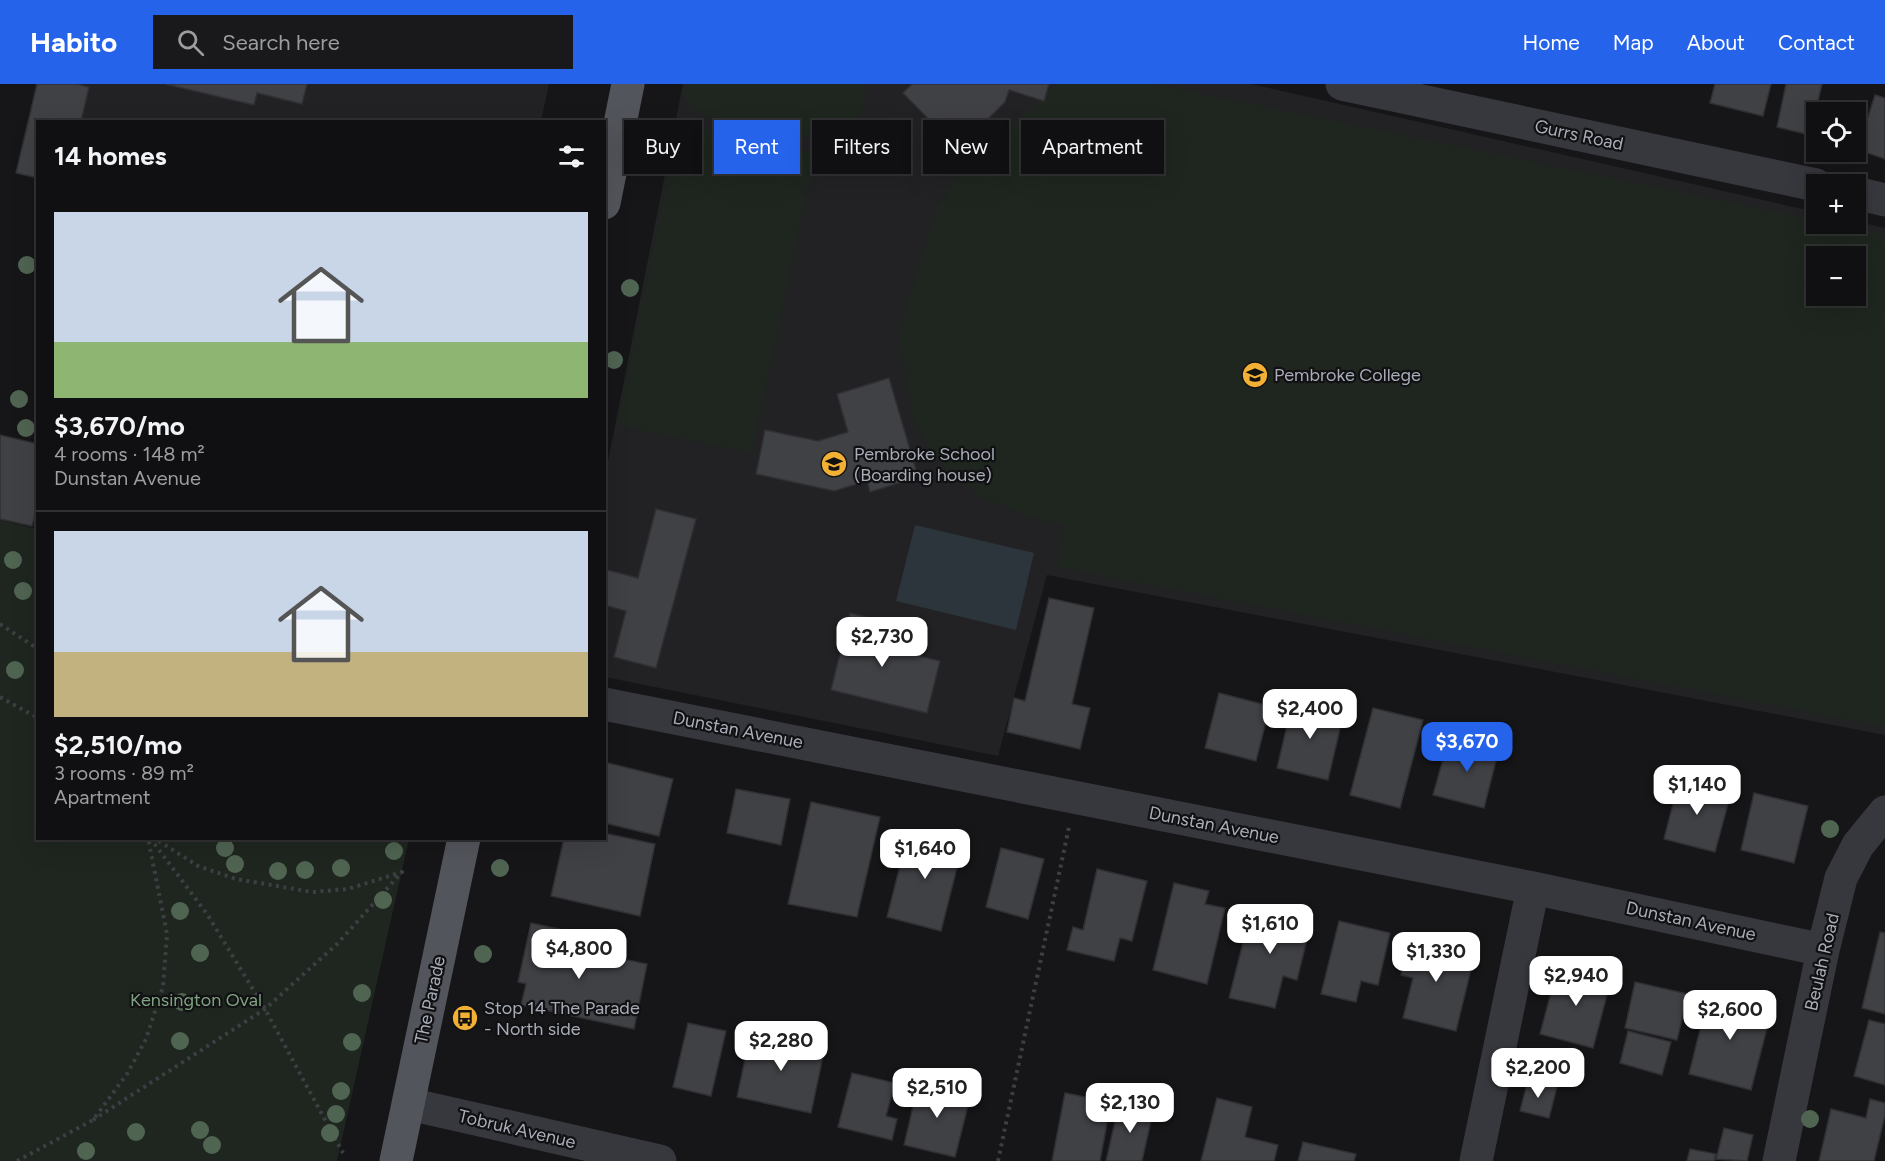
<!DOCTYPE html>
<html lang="en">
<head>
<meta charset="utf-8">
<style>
	body { margin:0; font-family:Figtree,sans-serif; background:#19191b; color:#f1f3f6; height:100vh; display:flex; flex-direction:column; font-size:22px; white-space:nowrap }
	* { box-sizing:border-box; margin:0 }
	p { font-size:20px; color:#9c9d9f }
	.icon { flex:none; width:33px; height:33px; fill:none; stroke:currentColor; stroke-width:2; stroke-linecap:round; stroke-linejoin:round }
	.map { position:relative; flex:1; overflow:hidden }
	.details { position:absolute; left:36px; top:36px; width:570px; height:720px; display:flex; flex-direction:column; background:#101012; border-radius:0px; box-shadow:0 6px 24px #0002,0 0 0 2px #303032 }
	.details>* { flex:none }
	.banner { position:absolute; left:624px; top:36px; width:570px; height:54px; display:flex; gap:12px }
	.tools { position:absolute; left:1806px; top:18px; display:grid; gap:12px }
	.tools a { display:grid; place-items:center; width:60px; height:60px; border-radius:0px; background:#101012; box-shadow:0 6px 24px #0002,0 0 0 2px #303032; font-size:30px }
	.price { position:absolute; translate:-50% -51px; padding:0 14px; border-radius:12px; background:#fff; color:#222; font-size:20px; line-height:39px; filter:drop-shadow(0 2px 3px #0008) }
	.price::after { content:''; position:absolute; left:50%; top:36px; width:18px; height:14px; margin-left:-9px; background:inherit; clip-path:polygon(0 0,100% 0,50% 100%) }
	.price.selected { background:#2563eb; color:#fff }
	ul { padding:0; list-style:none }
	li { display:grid; align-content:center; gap:12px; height:318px; padding:0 18px }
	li+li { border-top:2px solid #303032 }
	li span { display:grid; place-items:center; height:186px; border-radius:0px; color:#555 }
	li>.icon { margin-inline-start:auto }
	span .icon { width:108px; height:108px; fill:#fffc; stroke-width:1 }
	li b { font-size:26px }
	h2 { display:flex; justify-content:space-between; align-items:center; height:72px; padding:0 18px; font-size:26px }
	.tag { padding:0 21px; border-radius:0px; background:#101012; box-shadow:0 6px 24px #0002,0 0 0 2px #303032; font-size:21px; line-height:54px }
	.tag.selected { background:#2563eb; color:#fff }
	header { display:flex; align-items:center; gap:36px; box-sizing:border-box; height:84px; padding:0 30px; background:#2563eb; color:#fff }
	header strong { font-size:28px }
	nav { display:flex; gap:33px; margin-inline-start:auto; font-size:21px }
	.search { width:420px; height:54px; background:#19191b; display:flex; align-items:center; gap:15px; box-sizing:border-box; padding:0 21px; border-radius:0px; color:#9c9d9f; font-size:22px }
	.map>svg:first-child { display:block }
	.built { fill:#222225; fill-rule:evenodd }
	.green { fill:#1e261f; fill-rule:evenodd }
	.water { fill:#2c353c }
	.building { fill:#404145; stroke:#303034; stroke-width:1.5 }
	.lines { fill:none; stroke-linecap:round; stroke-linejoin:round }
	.path { stroke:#3d3f44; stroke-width:4; stroke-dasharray:3 4.5; stroke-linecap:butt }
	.minor { stroke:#37383d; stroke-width:33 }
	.major { stroke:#53555c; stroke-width:33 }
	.tree { fill:#506452 }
	.labels { text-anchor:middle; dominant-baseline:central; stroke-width:4.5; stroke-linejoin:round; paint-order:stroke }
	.street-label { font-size:18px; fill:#a8adb8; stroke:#111113 }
	.poi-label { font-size:18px; fill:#a8adb8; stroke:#111113; text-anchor:start }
	.park-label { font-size:18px; fill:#7fa381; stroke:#111113 }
</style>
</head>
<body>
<header>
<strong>Habito</strong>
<div class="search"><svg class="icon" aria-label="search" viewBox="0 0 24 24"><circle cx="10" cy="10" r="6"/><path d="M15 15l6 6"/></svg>Search here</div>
<nav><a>Home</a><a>Map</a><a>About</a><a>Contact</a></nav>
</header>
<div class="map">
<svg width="1885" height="1077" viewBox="0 0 1885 1077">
	<rect width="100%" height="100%" fill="#161618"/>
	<path class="built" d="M67,0h482l-8,37 -482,1z
		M683,0h568l565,128v12h40v-3l29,7v507l-838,-160 -49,181 -393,-79v-201zM1816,172h40v40h-40z"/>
	<path class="green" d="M685,0h183l-16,65 -154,-36 -16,-20z
		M1056,0h98l662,136v4h18l51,10v493l-828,-160 7,-41 -42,-12 -46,-20 -37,-33 -24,-36 -16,-86 9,-38 28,-90 20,-32 57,-52zM1816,172h40v40h-40z
		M679,39l136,29 -63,301 -135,-28z
		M0,436l37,9 1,309 371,1 -72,322h-337z"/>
	<path class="water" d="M915,441l119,28 -18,77 -120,-29z"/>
	<path class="building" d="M37,0h40l12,3 -8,35h-43v56l-22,-5z
		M165,0h142l-5,20 -45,-11 -3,12z
		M912,0h137l-5,17 -35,-11 -4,12 -47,47 -55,-56z
		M1715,0h56l-8,32 -53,-13z
		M1786,0h36l-12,51 -33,-8z
		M1875,11l10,3v61l-29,-10v-36l12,4z
		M1829,21l24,7h-26z
		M889,294l29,99 -48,15 -3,-11 -33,10 -78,-17 9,-44 53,11 30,-9 -11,-38z
		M0,351l38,9v71l-3,-1 -3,12 -32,-7z
		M656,425l40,10 -40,149 -42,-11 12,-46 -22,-6v-36l34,9z
		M1049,514l45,10 -22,96 18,4 -10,41 -73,-17 7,-34 11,3z
		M850,529l37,9 -6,25 59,14 -13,52 -96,-23z
		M1219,609l51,13 -14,55 -51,-13z
		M1293,616l51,12 -16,68 -51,-12z
		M1373,624l50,12 -23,88 -50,-13z
		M1476,655l24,6 -16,63 -51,-13 15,-54 26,7z
		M604,678l69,17 -14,57 -55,-13z
		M1679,696l52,13 -16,59 -51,-13z
		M736,705l54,10 -9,46 -54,-12z
		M1754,709l54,13 -14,57 -53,-13z
		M811,718l69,15 -23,100 -69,-13z
		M909,746l54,14 -22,87 -54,-14z
		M604,749l51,11 -15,72 -89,-20 13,-58h40z
		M1001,764l43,11 -16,60 -42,-12z
		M1097,785l50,12 -15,60 -12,-3 -6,23 -47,-11 6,-23 10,3z
		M1174,799l35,8 -4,13 20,4 -18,76 -54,-14z
		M1273,822l40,9 -16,65 -14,-4 -8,32 -46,-10 22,-87 20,5z
		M1339,837l51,12 -12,52 -17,-4 -5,21 -35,-8z
		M531,839l42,9 -2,16 76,16 -13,65 -113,-24 5,-21 -8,-2z
		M1880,848l5,1v81l-23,-6z
		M1410,853l65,16 -19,78 -53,-13 10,-40 -12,-3z
		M1558,882l53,14 -18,68 -53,-14z
		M1635,898l53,12 -11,46 -52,-12z
		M1709,909l63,16 -21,81 -62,-16z
		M1869,936l16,4v61l-31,-9z
		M688,939l38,8 -15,65 -38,-9z
		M751,947l74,16 -14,66 -74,-16z
		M1628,947l43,11 -9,33 -42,-12z
		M852,989l43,10 -9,33 11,3 -5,21 -54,-13z
		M1528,996l29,7 -8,31 -29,-7z
		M919,997l52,13 -16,63 -51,-12z
		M1065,1009l46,9 -11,59h-48z
		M1217,1014l35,9 -7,30 33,8 -4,16h-73z
		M1870,1015l15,4v12l-11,46h-55l12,-52 35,9z
		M1119,1020l34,8 -11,49h-36z
		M1724,1044l29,7 -6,26 -31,-2z
		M1303,1058l53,12 -2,7h-56z
		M1690,1065l26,5 -2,7h-27z"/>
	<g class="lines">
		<path class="path" d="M0,540l38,25
			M0,613l38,21
			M150,754l57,76 58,95 78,144
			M93,1036l172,-111 72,-65 65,-72 -54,17 -36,3 -76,-13 -38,-13 -44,-28
			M17,1077l76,-41 34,-46 19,-35 17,-52 4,-53 -19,-96
			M998,1077l71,-334"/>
		<path class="minor" d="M1342,0l474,101
			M1856,109l29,7
			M604,620l929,184 290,62
			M409,1020l251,57
			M1476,1077l57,-273
			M1779,1077l44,-211 18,-72 17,-33 27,-33"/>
		<path class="major" d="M604,119l24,-119
			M396,1077l68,-323"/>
	</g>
	<g class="tree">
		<circle cx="27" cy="181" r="9"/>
		<circle cx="630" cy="204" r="9"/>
		<circle cx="614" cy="276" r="9"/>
		<circle cx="19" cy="315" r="9"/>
		<circle cx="26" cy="344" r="9"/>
		<circle cx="13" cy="476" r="9"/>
		<circle cx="23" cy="507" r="9"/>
		<circle cx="15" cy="586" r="9"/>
		<circle cx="1830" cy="745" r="9"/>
		<circle cx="225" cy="764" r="9"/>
		<circle cx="394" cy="767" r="9"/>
		<circle cx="235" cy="780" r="9"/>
		<circle cx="341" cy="784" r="9"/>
		<circle cx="500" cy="784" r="9"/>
		<circle cx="305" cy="786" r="9"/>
		<circle cx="278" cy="787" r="9"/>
		<circle cx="383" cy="816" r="9"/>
		<circle cx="180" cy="827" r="9"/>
		<circle cx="200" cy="869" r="9"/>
		<circle cx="483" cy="870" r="9"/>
		<circle cx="362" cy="909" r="9"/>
		<circle cx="182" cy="918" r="9"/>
		<circle cx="180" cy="957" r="9"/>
		<circle cx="352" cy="958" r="9"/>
		<circle cx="341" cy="1007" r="9"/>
		<circle cx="336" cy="1030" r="9"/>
		<circle cx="1810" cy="1035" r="9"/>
		<circle cx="200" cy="1046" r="9"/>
		<circle cx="136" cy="1048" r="9"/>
		<circle cx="330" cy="1049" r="9"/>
		<circle cx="212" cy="1061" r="9"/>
		<circle cx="86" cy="1067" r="9"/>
	</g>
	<defs>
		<g id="school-disc" transform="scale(1.35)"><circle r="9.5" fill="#f2b134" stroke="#111113"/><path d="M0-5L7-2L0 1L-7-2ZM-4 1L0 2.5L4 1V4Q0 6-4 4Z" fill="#111"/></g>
		<g id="bus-disc" transform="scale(1.35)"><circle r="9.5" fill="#f2b134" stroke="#111113"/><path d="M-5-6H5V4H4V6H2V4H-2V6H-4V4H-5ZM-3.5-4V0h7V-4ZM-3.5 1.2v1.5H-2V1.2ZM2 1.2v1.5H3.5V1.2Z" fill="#111"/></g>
	</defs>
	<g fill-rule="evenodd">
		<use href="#school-disc" x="1255" y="291"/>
		<use href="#school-disc" x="834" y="380"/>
		<use href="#bus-disc" x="465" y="934"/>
	</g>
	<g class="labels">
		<g class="street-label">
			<text transform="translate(1579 51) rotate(12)">Gurrs Road</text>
			<text transform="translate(738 646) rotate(11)">Dunstan Avenue</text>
			<text transform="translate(1214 741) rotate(11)">Dunstan Avenue</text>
			<text transform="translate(1691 837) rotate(12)">Dunstan Avenue</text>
			<text transform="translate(1822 878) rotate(-77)">Beulah Road</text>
			<text transform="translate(430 916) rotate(-78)">The Parade</text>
			<text transform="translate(517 1045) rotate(13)">Tobruk Avenue</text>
		</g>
		<g class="poi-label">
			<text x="1274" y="291">Pembroke College</text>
			<text x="854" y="370">Pembroke School<tspan x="854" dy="21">(Boarding house)</tspan></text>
			<text x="484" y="924">Stop 14 The Parade<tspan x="484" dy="21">- North side</tspan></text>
		</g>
		<g class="park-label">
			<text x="196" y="916">Kensington Oval</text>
		</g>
	</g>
</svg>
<div class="tools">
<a><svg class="icon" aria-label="locate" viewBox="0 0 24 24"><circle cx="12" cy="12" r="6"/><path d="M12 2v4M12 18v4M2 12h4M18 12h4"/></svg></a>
<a>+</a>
<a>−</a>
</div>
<b class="price" style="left:882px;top:584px">$2,730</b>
<b class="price" style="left:1310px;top:656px">$2,400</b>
<b class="price selected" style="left:1467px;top:689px">$3,670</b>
<b class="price" style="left:1697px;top:732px">$1,140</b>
<b class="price" style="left:925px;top:796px">$1,640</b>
<b class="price" style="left:1270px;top:871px">$1,610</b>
<b class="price" style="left:579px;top:896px">$4,800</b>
<b class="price" style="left:1436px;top:899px">$1,330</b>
<b class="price" style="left:1576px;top:923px">$2,940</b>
<b class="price" style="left:1730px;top:957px">$2,600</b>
<b class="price" style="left:781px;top:988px">$2,280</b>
<b class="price" style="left:1538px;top:1015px">$2,200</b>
<b class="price" style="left:937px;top:1035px">$2,510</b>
<b class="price" style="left:1130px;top:1050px">$2,130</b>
<div class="banner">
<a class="tag">Buy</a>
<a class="tag selected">Rent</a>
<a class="tag">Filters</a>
<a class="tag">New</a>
<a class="tag">Apartment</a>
</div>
<section class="details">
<h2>14 homes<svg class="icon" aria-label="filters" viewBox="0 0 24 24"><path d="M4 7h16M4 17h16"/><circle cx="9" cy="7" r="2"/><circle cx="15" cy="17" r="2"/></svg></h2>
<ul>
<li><span style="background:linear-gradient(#c9d6e8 70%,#8fb573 0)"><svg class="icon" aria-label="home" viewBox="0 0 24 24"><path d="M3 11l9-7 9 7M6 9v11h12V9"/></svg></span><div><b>$3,670/mo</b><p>4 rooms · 148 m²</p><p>Dunstan Avenue</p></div></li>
<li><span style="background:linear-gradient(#c9d6e8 65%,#c2b280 0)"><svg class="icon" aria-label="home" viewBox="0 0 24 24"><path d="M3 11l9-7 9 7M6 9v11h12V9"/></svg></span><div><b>$2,510/mo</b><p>3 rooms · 89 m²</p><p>Apartment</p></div></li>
</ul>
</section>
</div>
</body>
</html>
